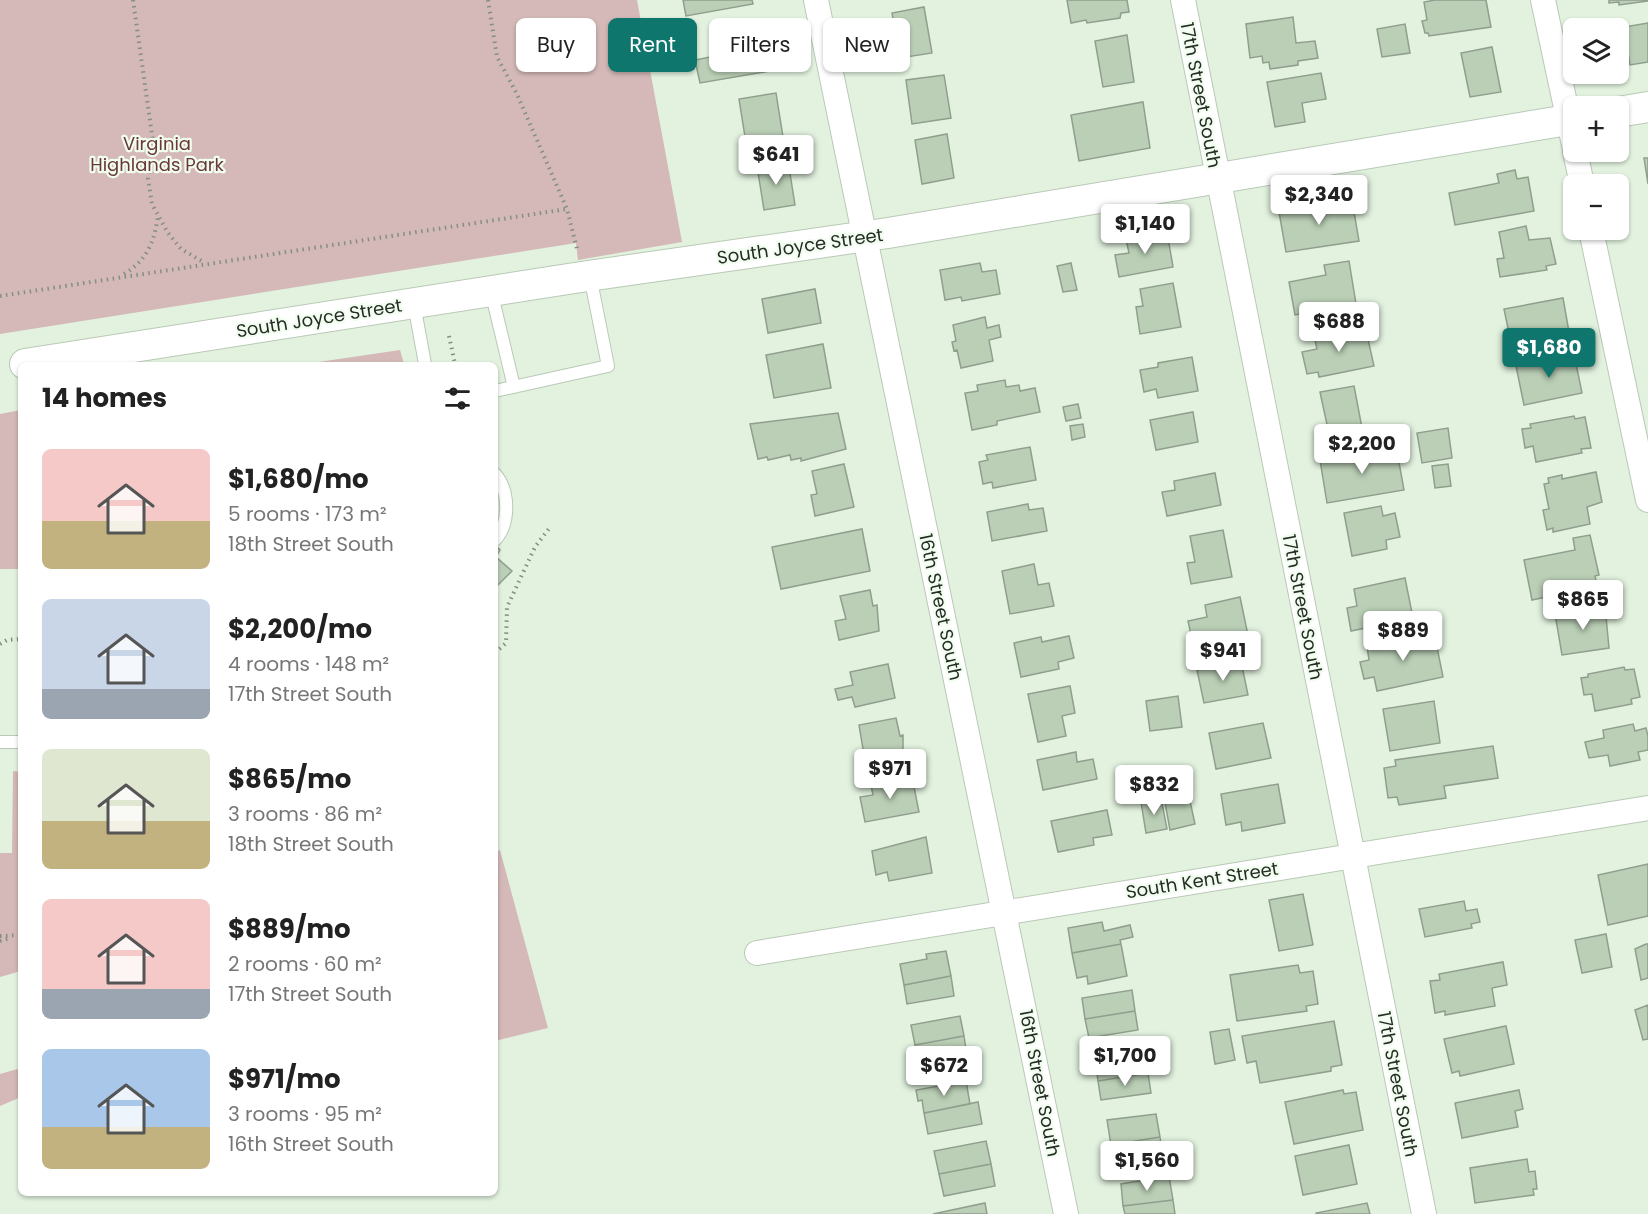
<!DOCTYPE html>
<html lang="en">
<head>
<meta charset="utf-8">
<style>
	body { margin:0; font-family:Poppins,sans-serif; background:#f6f6f6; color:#222; height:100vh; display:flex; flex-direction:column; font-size:22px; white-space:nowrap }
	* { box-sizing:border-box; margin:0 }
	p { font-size:20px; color:#767676 }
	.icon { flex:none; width:33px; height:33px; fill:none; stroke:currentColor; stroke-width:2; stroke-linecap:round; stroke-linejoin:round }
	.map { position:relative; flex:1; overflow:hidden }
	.panel { position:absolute; left:18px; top:362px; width:480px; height:834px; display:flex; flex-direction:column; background:#fff; border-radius:9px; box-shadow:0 2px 4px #0004 }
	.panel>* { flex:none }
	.top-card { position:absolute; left:516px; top:18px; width:570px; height:54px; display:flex; gap:12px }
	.controls { position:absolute; left:1563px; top:18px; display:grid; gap:12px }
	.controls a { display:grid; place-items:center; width:66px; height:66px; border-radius:9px; background:#fff; box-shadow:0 2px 4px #0004; font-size:30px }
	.price { position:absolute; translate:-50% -51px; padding:0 14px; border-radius:6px; background:#fff; color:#222; font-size:20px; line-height:39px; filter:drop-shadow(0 2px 3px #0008) }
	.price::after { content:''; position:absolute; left:50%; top:36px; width:18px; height:14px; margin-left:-9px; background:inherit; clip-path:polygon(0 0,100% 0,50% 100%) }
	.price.selected { background:#0f766e; color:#fff }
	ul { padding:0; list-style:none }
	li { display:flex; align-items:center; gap:18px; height:150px; padding:0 24px }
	li span { display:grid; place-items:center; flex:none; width:168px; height:120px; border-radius:9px; color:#555 }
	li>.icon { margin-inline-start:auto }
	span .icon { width:72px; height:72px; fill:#fffc; stroke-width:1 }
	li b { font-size:26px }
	h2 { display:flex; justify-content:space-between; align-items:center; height:72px; padding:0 24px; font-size:26px }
	.pill { padding:0 21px; border-radius:9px; background:#fff; box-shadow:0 2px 4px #0004; font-size:21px; line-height:54px }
	.pill.selected { background:#0f766e; color:#fff }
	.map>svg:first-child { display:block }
	.green { fill:#d4b9b8 }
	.building { fill:#bacfb6; stroke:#909f8d; stroke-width:1.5 }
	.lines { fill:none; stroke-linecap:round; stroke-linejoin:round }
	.service-casing { stroke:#b9c9b6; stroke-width:14 }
	.minor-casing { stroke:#b9c9b6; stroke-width:26 }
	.tertiary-casing { stroke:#b9c9b6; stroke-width:32 }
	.path { stroke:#848f82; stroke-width:4; stroke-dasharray:1.5 4.5; stroke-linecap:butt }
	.service { stroke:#fff; stroke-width:12 }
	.minor { stroke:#fff; stroke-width:24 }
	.tertiary { stroke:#fff; stroke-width:30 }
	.labels { text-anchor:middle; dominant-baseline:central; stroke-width:4.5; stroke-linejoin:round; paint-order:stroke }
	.street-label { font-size:18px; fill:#262c25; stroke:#f1feef }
	.park-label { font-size:18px; fill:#6a3838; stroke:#f1feef }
</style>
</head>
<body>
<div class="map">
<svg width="1648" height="1214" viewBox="0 0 1648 1214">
	<rect width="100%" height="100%" fill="#e2f2df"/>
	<path class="green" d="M0,0h637l45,242 -104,18 -2,-17 -576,91z
		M400,350l4,14h-99z
		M21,410v159h-21v-155z
		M13,771l8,1v199l-21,6v-124h12z
		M500,850l48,178 -53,13v-189z
		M21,1068v29l-21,9v-32z"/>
	<path class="building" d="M683,0h69l1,4 -67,12z
		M1067,0h60l2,12 -8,1 -1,5 -33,5 -1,-3 -15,3z
		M1435,0h51l5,27 -62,9 -1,-3h-3l-3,-12 5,-1 -3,-18z
		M1609,0h39v1l-29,4v-3l-10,1z
		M924,7l8,46 -32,5 -8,-45z
		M1293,17l3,26 19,-2 3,17 -20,3v4l-28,4 -1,-7 -6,1 -1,-7 -12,2 -4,-34z
		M1648,23v39l-18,3 -6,-38z
		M1405,24l5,29 -28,4 -5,-28z
		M761,26l9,45 -70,12 -5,-23 35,-7 -4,-21z
		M1127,35l7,47 -31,5 -8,-46z
		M1492,47l9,45 -31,5 -9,-44z
		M1321,73l5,26 -24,4 3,19 -30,5 -8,-45z
		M944,75l7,43 -39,6 -6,-44z
		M776,93l7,44 -37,6 -7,-44z
		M1143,102l7,46 -71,13 -8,-46z
		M947,134l7,44 -32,6 -7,-44z
		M1644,158h4v26z
		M788,161l7,44 -31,5 -7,-44z
		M1515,170l2,9 11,-2 6,34 -79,14 -6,-32 50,-10 -2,-9z
		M1352,200l7,41 -73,11 -7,-40z
		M1526,226l3,14 21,-2 6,26 -10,2 1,4 -47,7 -3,-18 7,-1 -5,-26z
		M1167,232l6,35 -54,10 -4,-22 14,-2 -3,-14z
		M1349,261l7,43 -61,11 -6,-33 37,-7 -2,-10z
		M980,263l2,9 14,-2 4,24 -38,7 -1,-4 -16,3 -5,-30z
		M1071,263l6,27 -14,2 -6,-26z
		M1173,283l8,44 -41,7 -4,-27 7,-1 -3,-17z
		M815,289l6,34 -53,10 -6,-34z
		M1563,298l6,34 -58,11 -7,-34z
		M985,317l2,11 12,-3 2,12 -12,3 4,21 -32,7 -4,-18 -3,1 -2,-9 4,-1 -3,-16z
		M1365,326l9,40 -55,11 -1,-5 -11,2 -5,-22 15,-3 -3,-13z
		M823,344l8,44 -57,10 -8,-43z
		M1574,354l8,39 -58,12 -8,-39z
		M1192,357l6,34 -40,7 -2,-9 -12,3 -4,-22 18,-3v-4z
		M1005,380l1,7 13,-2 1,6 15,-3 5,24 -43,9v4l-25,5 -7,-37 13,-2 -1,-6z
		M1354,386l8,42 -33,6 -9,-42z
		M1078,404l3,14 -15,3 -3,-14z
		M1193,412l5,30 -42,8 -6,-30z
		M838,413l8,36 -45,12v-3l-10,2 -1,-5 -22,5 -1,-3 -9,2 -8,-35z
		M1574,416l1,3 10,-2 6,31 -10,1 1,4 -46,9 -3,-16 -8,2 -3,-19 9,-1 -1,-4z
		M1083,424l2,13 -13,3 -2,-14z
		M1448,428l4,30 -30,5 -5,-30z
		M1396,446l8,44 -77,13 -7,-43z
		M1030,447l6,33 -43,8 -1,-6 -9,2 -4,-22 9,-2 -2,-5z
		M844,464l10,43 -39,9 -4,-21 6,-1 -5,-23z
		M1448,464l3,22 -16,2 -3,-22z
		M1596,472l6,30 -15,5 3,17 -37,8v-4l-6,2 -4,-20 6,-1 -5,-25 5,-1 -1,-5 14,-3v4z
		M1215,473l6,32 -54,11 -5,-24 13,-2 -1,-9z
		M1028,504l1,6 14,-2 4,23 -55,10 -5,-29z
		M1381,506l2,10 12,-3 5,24 -14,3 1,9 -35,7 -8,-43z
		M862,529l8,42 -89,18 -9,-42z
		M1223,530l9,47 -41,7 -4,-21 8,-1 -5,-26z
		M1590,535l9,40 -4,1 2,10 -65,14 -8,-40 51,-10 -2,-12z
		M495,545l5,5 -4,7 16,14 -17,17z
		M1034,564l4,21 11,-2 5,23 -44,8 -8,-43z
		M1405,578l8,40 -62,13 -4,-23 10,-2 -3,-17z
		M870,590l3,16 4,-1 2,26 -40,9 -4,-19 11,-2 -6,-23z
		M1240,597l9,43 -54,12 -7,-31 19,-4 -2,-12z
		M1605,606l4,42 -47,7 -7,-41z
		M1434,632l9,45 -66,14 -3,-14 -10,2 -4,-17 9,-2 -2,-14z
		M1069,636l5,22 -16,4 1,7 -38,8 -7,-34 27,-6 1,5z
		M1241,661l7,34 -44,8 -7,-33z
		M888,664l7,34 -40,9 -3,-10 -14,3 -3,-11 18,-4 -3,-13z
		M1624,667l1,3 9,-1 6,28 -9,2 1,5 -37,7 -3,-17 -8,1 -3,-17 7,-1v-3z
		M1070,686l5,27 -13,3 4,20 -28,6 -10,-48z
		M1178,696l4,31 -32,4 -4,-30z
		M1434,701l6,42 -50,8 -7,-42z
		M896,718l4,18 3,-1v26l-37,6 -7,-42z
		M1263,723l8,35 -55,11 -7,-36z
		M1633,724l2,7 11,-3 2,8v14l-10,2 2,8 -30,6 -2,-11 -19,3 -4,-16 19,-4 -1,-8z
		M1493,746l5,32 -54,8 2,12 -47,7 -2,-8 -9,1 -4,-30 12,-2 -1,-6z
		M1076,752l1,10 16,-3 4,20 -54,11 -6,-30z
		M1185,771l3,16 -25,4 -3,-16z
		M912,777l7,35 -54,10 -5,-25 13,-2 -2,-10z
		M1278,784l7,39 -43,8 -1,-9 -15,3 -5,-31z
		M1188,792l7,32 -25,6 -6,-33z
		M1161,798l6,31 -21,4 -5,-31z
		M1107,810l5,25 -19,3 1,7 -36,7 -7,-31z
		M926,837l6,36 -43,8 -2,-9 -11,3 -4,-24z
		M1648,864v52l-40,9 -10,-50z
		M1303,894l10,51 -34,6 -10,-51z
		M1464,901l2,10 11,-2 3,13 -9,2 1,4 -47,9 -6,-28z
		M1102,922l2,9 26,-6 3,12 -13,3 1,4 -49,9 -4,-25z
		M1606,934l6,33 -30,6 -7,-33z
		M1121,944l6,32 -39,8 -1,-8 -10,2 -5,-25z
		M1646,944h2v34l-7,2 -6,-31z
		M946,951l5,25 -47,9 -4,-21 27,-5 -1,-5z
		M1503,962l4,23 -15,3 3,18 -50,9v-4l-10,2 -5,-32 10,-1 -1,-6z
		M1298,965l2,8 13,-2 5,33 -12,2 1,5 -70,10 -7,-46z
		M951,976l3,20 -47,8 -3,-19z
		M1132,990l3,21 -50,8 -3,-21z
		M1648,1005v34l-5,1 -8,-30z
		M1135,1011l3,19 -49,8 -4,-19z
		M960,1016l4,20 -49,9 -4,-20z
		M1334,1021l8,44 -11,2v4l-71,12 -4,-22 -9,2 -5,-27z
		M1506,1026l8,38 -54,12 -1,-5 -7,2 -8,-34z
		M1229,1029l6,31 -20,4 -5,-32z
		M964,1036l3,20 -49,9 -3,-20z
		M1145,1052l3,21 -50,8 -3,-22z
		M1148,1073l3,20 -50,7 -3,-19z
		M966,1081l4,23 -46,9 -2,-13 -4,1 -2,-11z
		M1343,1090l1,4 12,-2 7,38 -69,14 -9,-42z
		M1519,1090l4,19 -8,2 3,16 -56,11 -7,-35z
		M978,1102l4,22 -54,10 -4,-21z
		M1156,1114l4,23 -49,8 -4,-25z
		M1160,1137l3,20 -50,7 -2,-19z
		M986,1141l5,23 -52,10 -5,-23z
		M1349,1145l8,39 -54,11 -8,-39z
		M1527,1159l2,13 6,-1 2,18h-4l1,6 -59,8 -5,-35z
		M991,1164l4,22 -51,10 -5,-22z
		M1169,1176l4,24 -50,6 -2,-22z
		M1173,1200l2,14h-50l-2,-8z
		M985,1203l2,11h-54z
		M1367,1203l3,11h-54v-1z"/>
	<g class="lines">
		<g class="service-casing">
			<path id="service" d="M491,291l23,96
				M414,304l11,60
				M495,391l113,-25 -18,-90
				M495,474c15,17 15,50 0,66
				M0,742h21"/>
		</g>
		<g class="minor-casing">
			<path id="minor" d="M816,0c80,405 169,809 250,1214
				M1183,0l241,1214
				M1543,0l31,145
				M1575,152l7,32
				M1591,230l57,270
				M757,953l891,-145"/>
		</g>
		<g class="tertiary-casing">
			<path id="tertiary" d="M1618,112l30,-5
				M25,364l556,-87 307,-44 686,-114"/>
		</g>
		<path class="path" d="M133,0l21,149 -6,29 4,26 16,29 13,16 24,14
			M488,0l9,57 19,35 51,117 10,40
			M124,274c23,-14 30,-31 34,-58
			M0,296l567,-87
			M449,336l6,28
			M0,644l7,-4 14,-1
			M495,653l11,-10 1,-36 28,-60 16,-21
			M0,936l21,-1
			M0,941l11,-3"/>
		<use href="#service" class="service"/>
		<use href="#minor" class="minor"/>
		<use href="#tertiary" class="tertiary"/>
	</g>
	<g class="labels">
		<g class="street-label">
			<text transform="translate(1201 95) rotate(79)">17th Street South</text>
			<text transform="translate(800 246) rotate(-8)">South Joyce Street</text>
			<text transform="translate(319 318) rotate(-9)">South Joyce Street</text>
			<text transform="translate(941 607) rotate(78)">16th Street South</text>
			<text transform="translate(1303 607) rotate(79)">17th Street South</text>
			<text transform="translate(1202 880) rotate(-9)">South Kent Street</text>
			<text transform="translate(1040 1083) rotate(79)">16th Street South</text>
			<text transform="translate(1398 1084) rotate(79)">17th Street South</text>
		</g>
		<g class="park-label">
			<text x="157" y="143">Virginia<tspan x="157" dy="21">Highlands Park</tspan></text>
		</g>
	</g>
</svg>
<div class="controls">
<a><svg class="icon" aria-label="layers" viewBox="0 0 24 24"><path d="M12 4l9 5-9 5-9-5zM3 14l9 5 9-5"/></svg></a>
<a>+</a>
<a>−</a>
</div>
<b class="price" style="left:776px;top:186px">$641</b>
<b class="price" style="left:1319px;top:226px">$2,340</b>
<b class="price" style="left:1145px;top:255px">$1,140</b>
<b class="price" style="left:1339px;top:353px">$688</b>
<b class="price selected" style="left:1549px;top:379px">$1,680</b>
<b class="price" style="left:1362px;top:475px">$2,200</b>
<b class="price" style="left:1583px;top:631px">$865</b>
<b class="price" style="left:1403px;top:662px">$889</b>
<b class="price" style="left:1223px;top:682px">$941</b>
<b class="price" style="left:890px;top:800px">$971</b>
<b class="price" style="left:1154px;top:816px">$832</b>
<b class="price" style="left:1125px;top:1087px">$1,700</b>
<b class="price" style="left:944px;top:1097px">$672</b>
<b class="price" style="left:1147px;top:1192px">$1,560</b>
<div class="top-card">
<a class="pill">Buy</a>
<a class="pill selected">Rent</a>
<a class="pill">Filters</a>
<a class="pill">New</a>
</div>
<section class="panel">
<h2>14 homes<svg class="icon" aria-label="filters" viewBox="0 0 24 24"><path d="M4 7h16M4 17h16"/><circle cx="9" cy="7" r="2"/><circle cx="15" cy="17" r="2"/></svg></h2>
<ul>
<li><span style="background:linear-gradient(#f6c9c9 60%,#c2b280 0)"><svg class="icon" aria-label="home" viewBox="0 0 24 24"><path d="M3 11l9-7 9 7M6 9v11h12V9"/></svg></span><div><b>$1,680/mo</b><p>5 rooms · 173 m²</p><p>18th Street South</p></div></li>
<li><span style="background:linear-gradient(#c9d6e8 75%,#9aa5b1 0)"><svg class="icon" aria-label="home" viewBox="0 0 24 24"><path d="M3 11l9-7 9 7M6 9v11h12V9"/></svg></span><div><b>$2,200/mo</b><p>4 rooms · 148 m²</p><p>17th Street South</p></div></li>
<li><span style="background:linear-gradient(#dfe7d0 60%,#c2b280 0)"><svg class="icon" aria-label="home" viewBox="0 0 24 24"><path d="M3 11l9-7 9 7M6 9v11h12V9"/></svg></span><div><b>$865/mo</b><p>3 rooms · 86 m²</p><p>18th Street South</p></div></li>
<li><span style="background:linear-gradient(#f6c9c9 75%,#9aa5b1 0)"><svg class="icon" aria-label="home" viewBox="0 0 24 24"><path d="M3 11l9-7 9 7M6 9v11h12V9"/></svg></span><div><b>$889/mo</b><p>2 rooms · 60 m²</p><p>17th Street South</p></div></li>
<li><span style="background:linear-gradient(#a9c7e8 65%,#c2b280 0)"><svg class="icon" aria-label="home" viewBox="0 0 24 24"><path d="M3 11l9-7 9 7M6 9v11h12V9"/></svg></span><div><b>$971/mo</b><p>3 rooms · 95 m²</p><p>16th Street South</p></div></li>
</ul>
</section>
</div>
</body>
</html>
